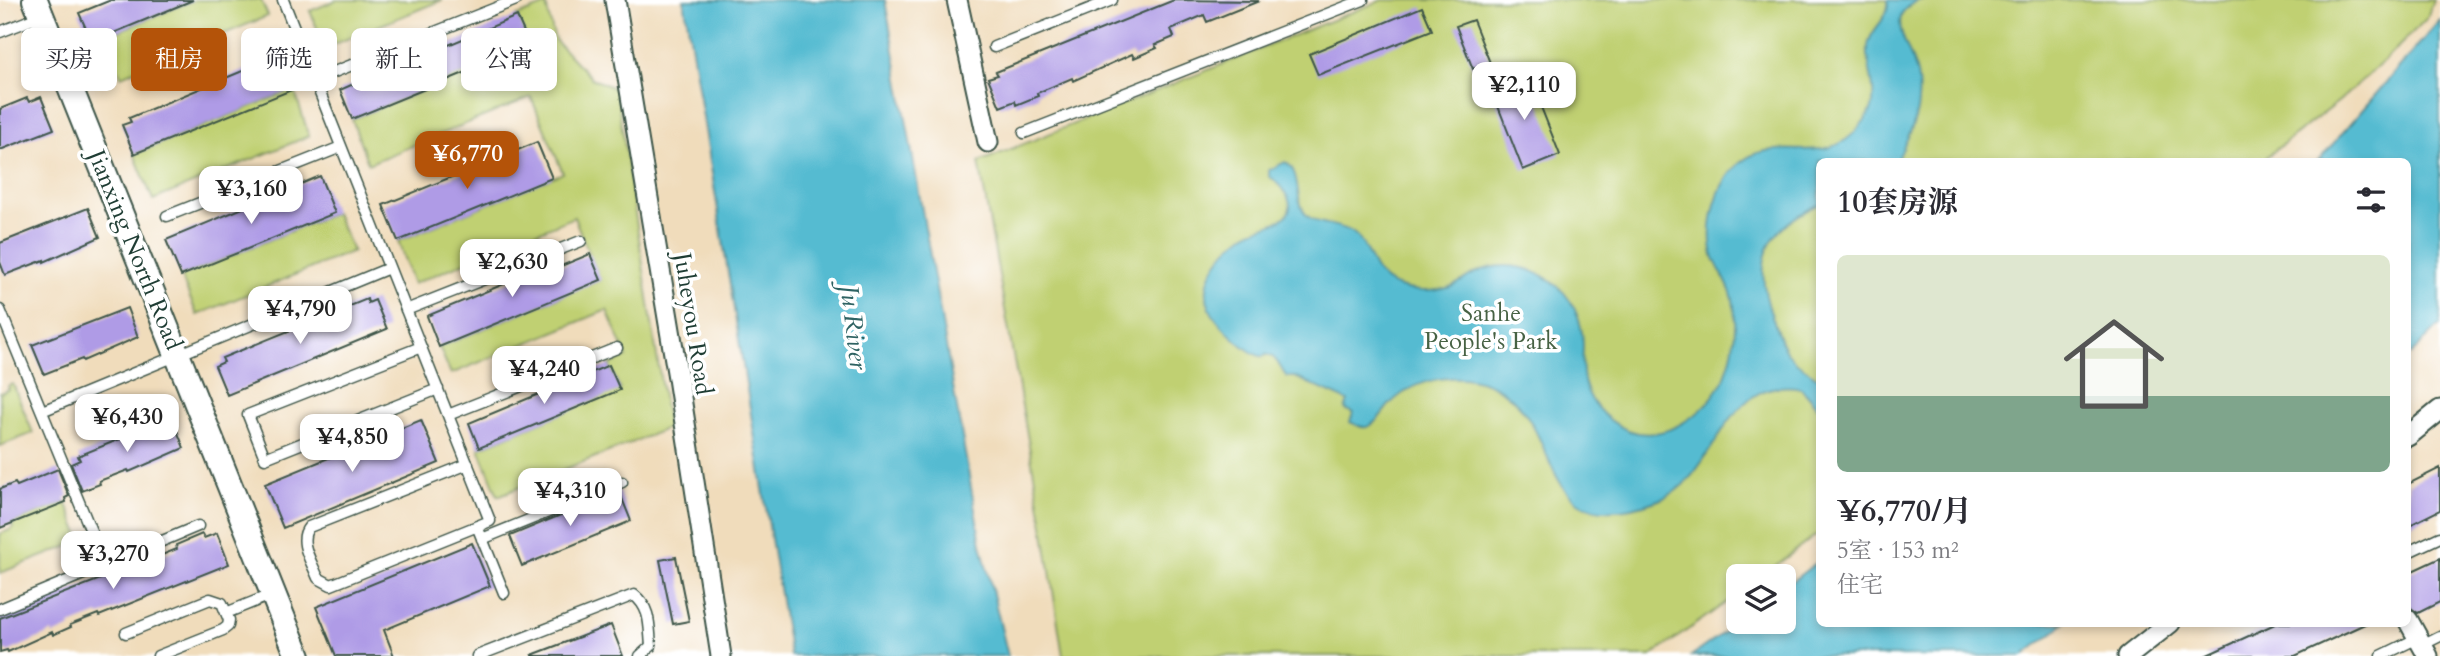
<!DOCTYPE html>
<html lang="zh">
<head>
<meta charset="utf-8">
<style>
	body { margin:0; font-family:Cardo,"Noto Serif SC",serif; background:#f7f7f7; color:#2b2b33; height:100vh; display:flex; flex-direction:column; font-size:26px; white-space:nowrap }
	* { box-sizing:border-box; margin:0 }
	p { font-size:23px; color:#7c7c81 }
	.icon { flex:none; width:38px; height:38px; fill:none; stroke:currentColor; stroke-width:2; stroke-linecap:round; stroke-linejoin:round }
	.map { position:relative; flex:1; overflow:hidden }
	.details { position:absolute; left:1816px; top:158px; width:595px; height:469px; display:flex; flex-direction:column; background:#fff; border-radius:10px; box-shadow:0 4px 10px #0003 }
	.details>* { flex:none }
	.hud { position:absolute; left:21px; top:28px; width:665px; height:63px; display:flex; gap:14px }
	.controls { position:absolute; left:1726px; top:564px; display:grid; gap:14px }
	.controls a { display:grid; place-items:center; width:70px; height:70px; border-radius:10px; background:#fff; box-shadow:0 4px 10px #0003; font-size:35px }
	.price { position:absolute; translate:-50% -60px; padding:0 16px; border-radius:14px; background:#fff; color:#222; font-size:23px; line-height:46px; filter:drop-shadow(0 2px 4px #0008) }
	.price::after { content:''; position:absolute; left:50%; top:42px; width:21px; height:16px; margin-left:-10px; background:inherit; clip-path:polygon(0 0,100% 0,50% 100%) }
	.price.on { background:#b45309; color:#fff }
	ul { padding:0; list-style:none }
	li { display:grid; align-content:center; gap:14px; height:371px; padding:0 21px }
	li+li { border-top:2px solid #e1e1e2 }
	li span { display:grid; place-items:center; height:217px; border-radius:10px; color:#555 }
	li>.icon { margin-inline-start:auto }
	span .icon { width:126px; height:126px; fill:#fffc; stroke-width:1 }
	li b { font-size:30px }
	h2 { display:flex; justify-content:space-between; align-items:center; height:84px; padding:0 21px; font-size:30px }
	.chip { padding:0 24px; border-radius:10px; background:#fff; box-shadow:0 4px 10px #0003; font-size:24px; line-height:63px }
	.chip.on { background:#b45309; color:#fff }
	.map>svg:first-child { display:block }
	.green { fill:#c0d072; stroke:#708653; stroke-width:2 }
	.water { fill:#54bbd1; stroke:#3a7c82; stroke-width:2 }
	.building { fill:#af9be6 }
	.lines { fill:none; stroke-linecap:round; stroke-linejoin:round }
	.service-casing { stroke:#3e5548; stroke-width:13 }
	.minor-casing { stroke:#3e5548; stroke-width:23 }
	.tertiary-casing { stroke:#3e5548; stroke-width:28 }
	.service { stroke:#fff; stroke-width:10 }
	.minor { stroke:#fff; stroke-width:19 }
	.tertiary { stroke:#fff; stroke-width:24 }
	.labels { text-anchor:middle; dominant-baseline:central; stroke-width:7; stroke-linejoin:round; paint-order:stroke }
	.street-label { font-size:24px; fill:#1f3d34; stroke:#fff }
	.park-label { font-size:24px; fill:#476244; stroke:#fff }
	.water-label { font-size:26px; font-style:italic; fill:#2f6363; stroke:#fff }
</style>
</head>
<body>
<div class="map">
<svg width="2440" height="656" viewBox="0 0 2440 656">
	<rect width="100%" height="100%" fill="#fff"/>
	<filter id="ink" filterUnits="userSpaceOnUse"><feTurbulence type="fractalNoise" baseFrequency=".0143" numOctaves="2"/><feDisplacementMap in="SourceGraphic" scale="14" xChannelSelector="R" yChannelSelector="G"/><feConvolveMatrix kernelMatrix="1 2 1 2 8 2 1 2 1" color-interpolation-filters="sRGB"/></filter>
	<filter id="wash" filterUnits="userSpaceOnUse"><feTurbulence type="fractalNoise" baseFrequency=".00686" numOctaves="4" result="noise"/><feDisplacementMap in="SourceGraphic" scale="28" xChannelSelector="R" yChannelSelector="G"/><feGaussianBlur stdDeviation="1.57" result="paint"/><feColorMatrix in="noise" values="0 0 0 0 0 0 0 0 0 0 0 0 0 0 0 0 0 1.4 0 .05"/><feComposite in="paint" operator="in"/></filter>
	<g filter="url(#wash)">
		<rect width="100%" height="100%" fill="#f0dcbb"/>
		<path class="green" d="M194,0h67l7,16 -147,60 -11,-28 -14,6 -4,-12z
			M336,0h106l-117,48 -15,-37z
			M1382,0h1051l-6,18 -42,42 -46,41 -78,60h-441v371l-58,44h-24v18l-87,62h-588l-21,-137 -63,-357z
			M546,5l9,35 36,38 25,11 52,339 -170,68 -19,-48 141,-59 -11,-24 18,-8 -20,-47 -156,64 -12,-27 161,-67 -26,-63 -161,67 -15,-43 165,-68 -32,-76 -163,67 -16,-45 177,-73 -12,-30z
			M294,89l15,47 -156,64 -19,-46z
			M335,213l18,38 -156,64 -16,-39z
			M13,384l20,49 -33,13v-53l9,-4 -1,-3z
			M66,502l16,39 -82,32v-39l10,-4 3,-3 -1,-4z"/>
		<path class="water" d="M684,0h201l96,544 27,112h-218z
			M1888,0h32c-38,14 -11,45 -4,70 3,10 3,22 2,32 -1,20 -12,39 -20,57l-2,2h-76v43c-54,24 -68,57 -48,112 5,13 8,29 18,40 7,9 20,16 30,23v31l-19,-22c-79,-15 -83,91 -142,112 -130,47 -90,-76 -164,-113 -34,-17 -77,-10 -104,16 -7,7 -13,19 -22,23 -6,4 -14,-2 -19,-4l3,-9 -8,-4 3,-8 -53,-24h-8c-6,-6 -8,-17 -16,-21 -10,-4 -1,2 -11,0 -14,-4 -45,-34 -50,-47 -12,-28 11,-57 33,-73 11,-9 28,-9 39,-17 20,-13 -2,-34 -13,-43v-6l16,-8c17,9 9,37 20,51 10,13 33,10 47,19 19,13 16,42 42,53 17,7 38,8 56,2 9,-3 16,-10 25,-14 25,-12 53,-8 76,8 20,14 32,39 32,64 0,13 -2,26 2,39 8,28 39,54 70,49 16,-2 28,-10 41,-19 11,-8 26,-28 30,-40 8,-24 12,-49 7,-74 -3,-15 -13,-27 -19,-42 -8,-24 -1,-61 14,-82 38,-54 94,0 131,-49 5,-6 11,-12 13,-19 5,-22 -6,-41 -4,-62 2,-18 22,-26 20,-46z
			M2440,20v305l-32,32v-196h-90z
			M1820,560v63h245l-42,33h-332l49,-35h43v-33z"/>
		<g id="blocks">
			<path class="building" d="M111,0h82l-101,42 -13,-29z
				M1174,0l85,1 -52,21 -3,-7 -33,14 3,8 -19,8 2,3 -23,10 -2,-4 -59,27 -1,-3 -35,15 1,3 -22,9 -1,-4 -15,6 -12,-29 10,-3 -2,-3z
				M1422,7l10,23 -114,45 -9,-21z
				M517,16l13,30 -178,73 -12,-29 29,-13 2,5 26,-11 -1,-4z
				M1473,20l17,43 -17,6 -17,-43z
				M274,58l2,4 6,-3 12,30 -160,65 -12,-29 9,-3 -2,-4z
				M1500,67l12,28 21,-8 27,68 -37,15 -38,-97z
				M41,97l13,32 -54,21v-41l27,-11 2,4z
				M537,142l15,36 -154,63 -15,-36z
				M320,176l15,37 -154,63 -15,-36z
				M88,208l12,29 -56,25v-2l-39,15 -5,-13v-19z
				M590,254l11,26 -162,67 -12,-31 125,-52 2,5z
				M367,299l1,4 7,-3 12,29 -160,66 -12,-29 9,-4 -2,-4z
				M127,308l11,29 -55,24 -1,-2 -38,15 -12,-29z
				M609,365l11,25 -141,58 -10,-25z
				M172,418l12,30 -55,24 -1,-2 -29,11 1,3 -18,7 -11,-27 9,-4 -2,-4z
				M421,420l18,43 -156,65 -18,-44z
				M2440,468v42l-32,16v-42z
				M58,469l11,27 -4,2 1,4 -66,26v-39l15,-6 2,3z
				M619,491l12,30 -109,45 -12,-30z
				M217,533l12,31 -130,52 -1,-2 -28,11 1,2 -18,8 -1,-3 -44,20 -1,-2 -7,2v-34l124,-48 -1,-4 22,-8 2,3 30,-12 -1,-4 26,-11 2,4z
				M472,543l18,43 -106,44 10,26h-58l-20,-49z
				M676,557l13,64 -16,3 -13,-64z
				M2440,558v44l-22,11 -7,-5 -3,-6v-29z
				M2277,623h90l-72,33h-90z
				M611,625l12,31h-90l-1,-1z"/>
		</g>
	</g>
	<g filter="url(#ink)">
		<use href="#blocks" fill-opacity="0" stroke="#3e5548" stroke-width="2"/>
		<g class="lines">
			<g class="service-casing">
				<path id="service" d="M283,0c69,174 138,348 207,521l-159,64 -13,-7c-6,-16 -21,-37 -9,-51l159,-63
					M0,32l41,-16
					M994,47l118,-47
					M314,80l202,-80
					M1024,133l339,-133
					M167,216l174,-69
					M0,310l105,255
					M406,310l175,-69
					M421,347l-173,68 17,43 173,-69
					M42,411l347,-143
					M448,415l169,-67
					M477,526l27,67
					M482,539l140,-57
					M2408,552l32,-15
					M0,609l198,-83
					M226,613l47,-19
					M126,633l84,-34 12,4 7,17 -1,6 -5,4 -65,26
					M2422,645l18,-9
					M477,656l157,-61c17,13 15,31 17,51l-11,10
					M2381,656l37,-18"/>
			</g>
			<g class="minor-casing">
				<path id="minor" d="M615,0l63,378 43,278
					M957,0l31,142
					M2408,436l32,-26
					M2408,620l20,36
					M2128,656l42,-33"/>
			</g>
			<g class="tertiary-casing">
				<path id="tertiary" d="M35,0l263,656"/>
			</g>
			<use href="#service" class="service"/>
			<use href="#minor" class="minor"/>
			<use href="#tertiary" class="tertiary"/>
		</g>
	</g>
	<g class="labels">
		<g class="street-label">
			<text transform="translate(135 250) rotate(68)">Jianxing North Road</text>
			<text transform="translate(693 324) rotate(81)">Juheyou Road</text>
		</g>
		<g class="park-label">
			<text x="1491" y="313">Sanhe<tspan x="1491" dy="28">People's Park</tspan></text>
		</g>
		<g class="water-label">
			<text transform="translate(854 327) rotate(83)">Ju River</text>
		</g>
	</g>
</svg>
<div class="controls">
<a><svg class="icon" aria-label="layers" viewBox="0 0 24 24"><path d="M12 4l9 5-9 5-9-5zM3 14l9 5 9-5"/></svg></a>
</div>
<b class="price" style="left:1524px;top:122px">¥2,110</b>
<b class="price on" style="left:467px;top:191px">¥6,770</b>
<b class="price" style="left:251px;top:226px">¥3,160</b>
<b class="price" style="left:512px;top:299px">¥2,630</b>
<b class="price" style="left:300px;top:346px">¥4,790</b>
<b class="price" style="left:544px;top:406px">¥4,240</b>
<b class="price" style="left:127px;top:454px">¥6,430</b>
<b class="price" style="left:352px;top:474px">¥4,850</b>
<b class="price" style="left:570px;top:528px">¥4,310</b>
<b class="price" style="left:113px;top:591px">¥3,270</b>
<div class="hud">
<a class="chip">买房</a>
<a class="chip on">租房</a>
<a class="chip">筛选</a>
<a class="chip">新上</a>
<a class="chip">公寓</a>
</div>
<section class="details">
<h2>10套房源<svg class="icon" aria-label="filters" viewBox="0 0 24 24"><path d="M4 7h16M4 17h16"/><circle cx="9" cy="7" r="2"/><circle cx="15" cy="17" r="2"/></svg></h2>
<ul>
<li><span style="background:linear-gradient(#dfe7d0 65%,#7fa58c 0)"><svg class="icon" aria-label="home" viewBox="0 0 24 24"><path d="M3 11l9-7 9 7M6 9v11h12V9"/></svg></span><div><b>¥6,770/月</b><p>5室 · 153 m²</p><p>住宅</p></div></li>
</ul>
</section>
</div>
</body>
</html>
